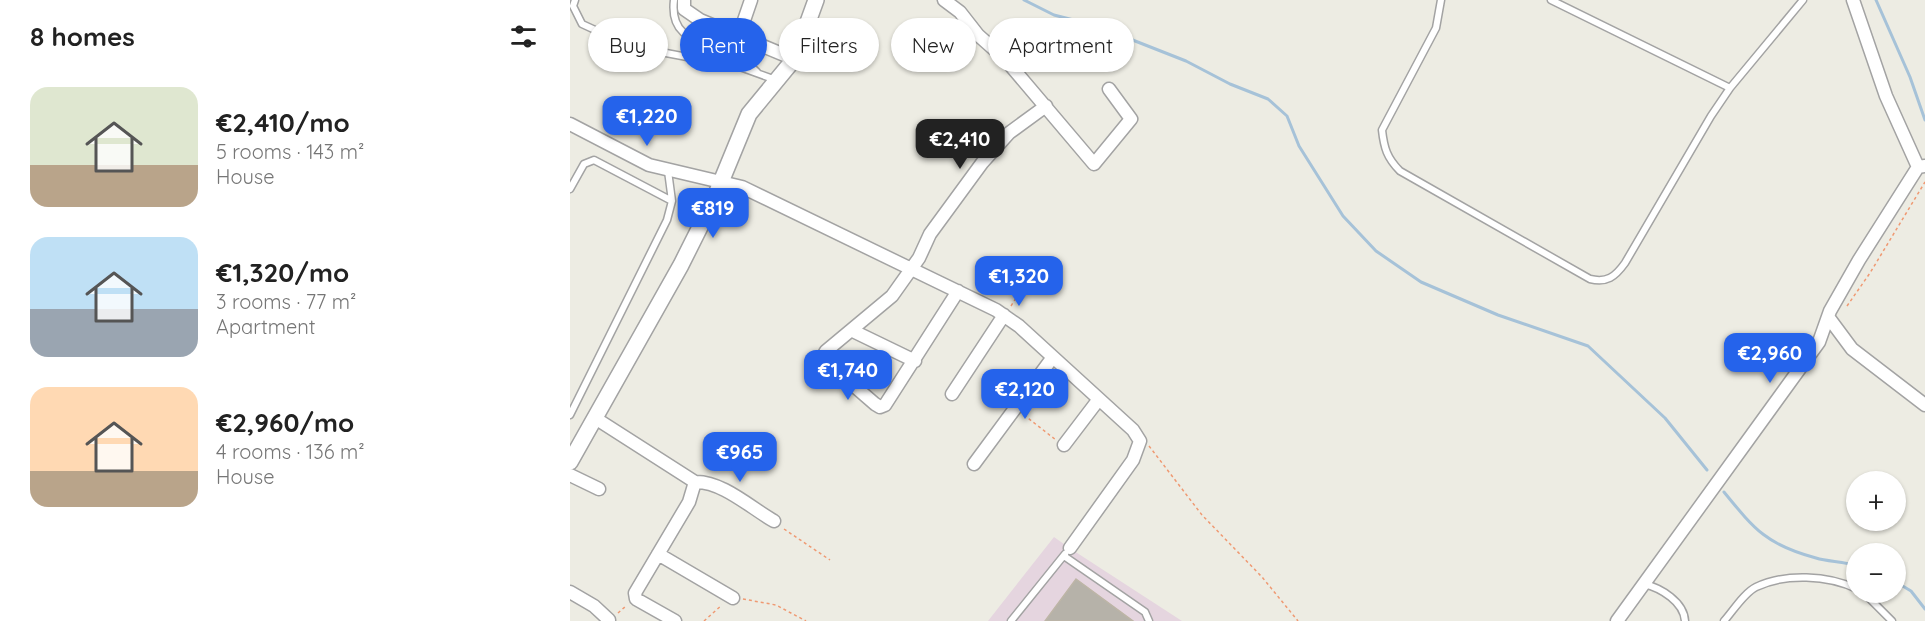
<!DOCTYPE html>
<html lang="en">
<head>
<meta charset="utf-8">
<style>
	body { margin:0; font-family:Quicksand,sans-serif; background:#f6f6f6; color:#222; height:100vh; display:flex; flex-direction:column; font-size:22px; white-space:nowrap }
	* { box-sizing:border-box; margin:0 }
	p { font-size:20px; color:#767676 }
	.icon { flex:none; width:33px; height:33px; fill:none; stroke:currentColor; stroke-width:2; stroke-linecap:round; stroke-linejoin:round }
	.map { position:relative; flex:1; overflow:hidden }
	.details { display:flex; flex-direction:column; background:#fff; width:570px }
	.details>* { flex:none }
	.banner { position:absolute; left:18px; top:18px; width:570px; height:54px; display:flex; gap:12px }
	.controls { position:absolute; left:1276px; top:471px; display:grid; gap:12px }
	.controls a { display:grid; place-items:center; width:60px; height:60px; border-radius:50%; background:#fff; box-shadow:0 2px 4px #0004; font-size:30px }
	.price { position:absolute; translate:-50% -51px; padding:0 14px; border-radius:12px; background:#2563eb; color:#fff; font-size:20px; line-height:39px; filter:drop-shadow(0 2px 3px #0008) }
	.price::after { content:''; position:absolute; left:50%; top:36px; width:18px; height:14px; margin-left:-9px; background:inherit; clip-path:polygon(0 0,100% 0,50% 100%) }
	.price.selected { background:#222; color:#fff }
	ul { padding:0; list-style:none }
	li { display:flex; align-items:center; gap:18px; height:150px; padding:0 30px }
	li span { display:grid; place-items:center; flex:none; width:168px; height:120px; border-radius:18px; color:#555 }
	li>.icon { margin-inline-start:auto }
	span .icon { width:72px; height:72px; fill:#fffc; stroke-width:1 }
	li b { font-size:26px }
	h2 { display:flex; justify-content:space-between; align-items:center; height:72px; padding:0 30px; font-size:26px }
	.tag { padding:0 21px; border-radius:27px; background:#fff; box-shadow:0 2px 4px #0004; font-size:21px; line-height:54px }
	.tag.selected { background:#2563eb; color:#fff }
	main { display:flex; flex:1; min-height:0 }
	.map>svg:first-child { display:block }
	.industrial { fill:#e5d5df }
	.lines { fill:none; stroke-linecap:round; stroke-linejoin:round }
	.stream { stroke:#a6c2d8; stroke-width:3 }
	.building { fill:#b6b2a9; stroke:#bdb5a6; stroke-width:1.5; filter:url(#shadow) }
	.service-casing { stroke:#a3a3a3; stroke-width:9 }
	.minor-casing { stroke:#a3a3a3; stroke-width:15 }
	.tertiary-casing { stroke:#a3a3a3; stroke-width:18 }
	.path { stroke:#ef9972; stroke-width:1.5; stroke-dasharray:3 3; stroke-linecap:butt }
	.service { stroke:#fff; stroke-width:6 }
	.minor { stroke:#fff; stroke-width:12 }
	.tertiary { stroke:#fff; stroke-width:15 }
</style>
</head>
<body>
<main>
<section class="details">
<h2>8 homes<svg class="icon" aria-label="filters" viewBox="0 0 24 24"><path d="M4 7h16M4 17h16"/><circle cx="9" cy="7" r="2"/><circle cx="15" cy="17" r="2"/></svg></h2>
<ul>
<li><span style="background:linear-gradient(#dfe7d0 65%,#b9a48a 0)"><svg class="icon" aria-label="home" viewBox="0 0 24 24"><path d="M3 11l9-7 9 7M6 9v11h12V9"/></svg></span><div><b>€2,410/mo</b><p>5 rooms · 143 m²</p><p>House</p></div></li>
<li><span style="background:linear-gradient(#bfe0f5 60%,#9aa5b1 0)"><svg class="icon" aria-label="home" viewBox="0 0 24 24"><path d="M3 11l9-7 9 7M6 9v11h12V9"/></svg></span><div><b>€1,320/mo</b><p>3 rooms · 77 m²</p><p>Apartment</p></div></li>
<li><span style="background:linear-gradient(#ffd9b3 70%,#b9a48a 0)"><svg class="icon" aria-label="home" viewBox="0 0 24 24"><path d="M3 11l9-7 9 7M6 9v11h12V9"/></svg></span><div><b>€2,960/mo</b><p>4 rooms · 136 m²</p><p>House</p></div></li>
</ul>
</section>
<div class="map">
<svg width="1355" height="621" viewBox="0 0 1355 621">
	<defs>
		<filter id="shadow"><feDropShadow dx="3.5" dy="3.5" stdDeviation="0" flood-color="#0004"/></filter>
	</defs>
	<rect width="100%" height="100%" fill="#edece3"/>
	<path class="industrial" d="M484,537l17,12 111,72h-194z"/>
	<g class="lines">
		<path class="stream" d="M454,0l30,15 43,11 89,35 44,23 38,15 19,17 12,30 44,70 33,35 45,31 77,33 90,31 77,72 42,52
			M1306,0l34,77 15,43
			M1154,492c31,38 43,53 92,66 13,4 28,3 41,8
			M1326,582l15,9 14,18"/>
	</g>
	<path class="building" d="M506,579l57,42h-88z"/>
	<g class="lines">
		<g class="service-casing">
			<path id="service" d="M5,0l-2,6 9,18 24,11 60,18 74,14 36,13
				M104,0c-5,41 28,40 56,52 10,4 19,12 27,20
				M871,0l-5,28 -54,102c2,18 5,28 18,41l190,108c17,4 25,-2 35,-16l86,-147 19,-28 73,-88
				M981,0l179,88
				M0,189l14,-25 10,-4 78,41
				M0,415l97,-195 5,-19 -4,-30
				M494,556l81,56 4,9
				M1074,584c17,4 40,18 41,37
				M1293,592l29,29
				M441,621l54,-67
				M1154,621c9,-10 20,-28 32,-34 29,-14 72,-12 101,2"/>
		</g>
		<g class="minor-casing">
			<path id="minor" d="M114,0v9l16,11 94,39
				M374,0l16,12 18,23 27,24 89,105 37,-45 -22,-30
				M1283,0l33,96 32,71
				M169,35l12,-35
				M0,124l79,41 93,22 254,123 23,16 114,104 7,11 -7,19 -63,88
				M388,291l-73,114 -5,2 -5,-3 -53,-46 4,-7 66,-55 27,-38 11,-24 52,-71 27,-30 37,-27
				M1259,318l23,31 73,56
				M283,331l62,30
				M382,394l52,-79
				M25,418l100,64 -6,20 -54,91 1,6 39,22
				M494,445l35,-46
				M404,464l79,-107
				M0,475l29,14
				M125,482c27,-1 56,26 79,39
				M88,554l75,44
				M0,592l24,14 15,14
				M1047,621l202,-279 11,-31 29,-51 59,-93 7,-1"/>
		</g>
		<g class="tertiary-casing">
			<path id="tertiary" d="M0,462l111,-197 33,-66 35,-85 46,-56 21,-58"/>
		</g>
		<path class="path" d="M441,306l17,-27
			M1277,306l23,-33 55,-91
			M454,415l32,25
			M579,446l53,69 60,62 36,44
			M214,529l46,31
			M173,599l33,6 30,16
			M48,613l8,-7
			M134,621l18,-16"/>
		<use href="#service" class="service"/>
		<use href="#minor" class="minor"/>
		<use href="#tertiary" class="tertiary"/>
	</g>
</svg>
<div class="controls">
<a>+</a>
<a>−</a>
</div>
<b class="price" style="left:77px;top:147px">€1,220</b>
<b class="price selected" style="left:390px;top:170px">€2,410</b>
<b class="price" style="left:143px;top:239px">€819</b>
<b class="price" style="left:449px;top:307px">€1,320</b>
<b class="price" style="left:1200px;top:384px">€2,960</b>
<b class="price" style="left:278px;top:401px">€1,740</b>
<b class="price" style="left:455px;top:420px">€2,120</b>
<b class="price" style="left:170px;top:483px">€965</b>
<div class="banner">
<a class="tag">Buy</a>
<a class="tag selected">Rent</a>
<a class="tag">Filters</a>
<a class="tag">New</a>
<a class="tag">Apartment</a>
</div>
</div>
</main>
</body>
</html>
